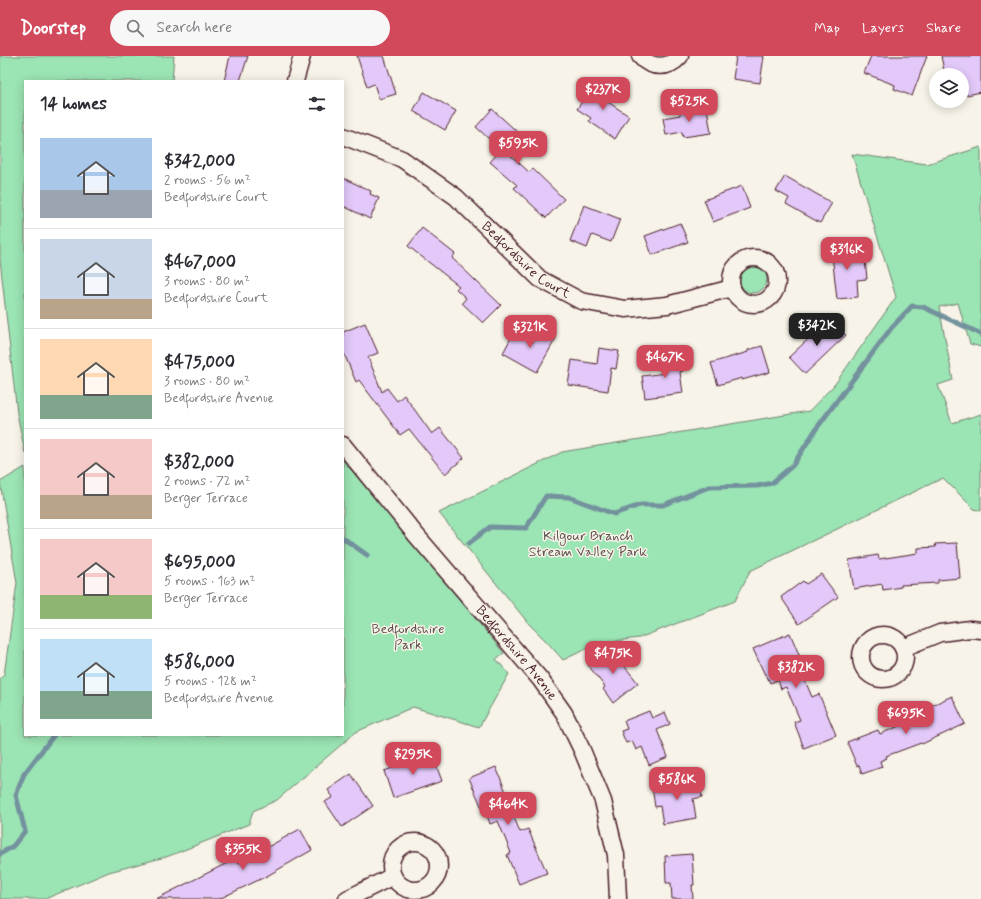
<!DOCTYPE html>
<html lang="en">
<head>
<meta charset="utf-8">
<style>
	body { margin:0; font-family:Mynerve,sans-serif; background:#f7f7f7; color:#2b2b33; height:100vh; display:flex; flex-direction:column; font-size:15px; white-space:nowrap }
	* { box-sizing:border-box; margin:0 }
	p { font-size:13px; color:#7c7c81 }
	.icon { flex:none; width:22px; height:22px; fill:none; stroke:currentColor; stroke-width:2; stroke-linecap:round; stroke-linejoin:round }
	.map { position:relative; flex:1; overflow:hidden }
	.panel { position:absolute; left:24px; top:24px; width:320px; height:656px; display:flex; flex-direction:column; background:#fff; border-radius:0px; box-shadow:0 2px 10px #0003 }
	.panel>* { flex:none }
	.tools { position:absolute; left:929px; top:12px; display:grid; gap:8px }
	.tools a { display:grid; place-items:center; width:40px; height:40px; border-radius:50%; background:#fff; box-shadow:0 2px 10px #0003; font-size:20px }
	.price { position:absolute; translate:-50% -34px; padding:0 9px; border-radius:8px; background:#d1495b; color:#fff; font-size:13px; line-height:26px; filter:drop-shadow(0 1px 2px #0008) }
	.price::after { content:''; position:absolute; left:50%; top:24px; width:12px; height:9px; margin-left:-6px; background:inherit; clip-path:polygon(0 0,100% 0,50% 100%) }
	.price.on { background:#222; color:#fff }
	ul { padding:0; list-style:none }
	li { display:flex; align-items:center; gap:12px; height:100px; padding:0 16px }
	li+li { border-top:1px solid #e1e1e2 }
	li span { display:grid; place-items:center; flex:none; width:112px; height:80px; border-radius:0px; color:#555 }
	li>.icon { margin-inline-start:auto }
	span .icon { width:48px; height:48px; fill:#fffc; stroke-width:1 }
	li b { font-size:17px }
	h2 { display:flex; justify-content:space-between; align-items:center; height:48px; padding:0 16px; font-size:17px }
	header { display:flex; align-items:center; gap:24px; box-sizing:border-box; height:56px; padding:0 20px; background:#d1495b; color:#fff }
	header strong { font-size:19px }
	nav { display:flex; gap:22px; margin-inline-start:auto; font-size:14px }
	.search { width:280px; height:36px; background:#f7f7f7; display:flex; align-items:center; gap:10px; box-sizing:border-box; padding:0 14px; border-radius:22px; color:#7c7c81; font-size:15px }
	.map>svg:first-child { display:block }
	.green { fill:#9be4b3; stroke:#72826f }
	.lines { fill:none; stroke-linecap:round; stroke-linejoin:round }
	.stream { stroke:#73929e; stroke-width:5 }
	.building { fill:#e3c9f9; stroke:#4a1f2b }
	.street-casing { stroke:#4a1f2b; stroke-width:19 }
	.street { stroke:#f7f3e8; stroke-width:16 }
	.labels { text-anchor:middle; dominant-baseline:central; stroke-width:3; stroke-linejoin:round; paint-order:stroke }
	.street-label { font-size:14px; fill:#4a1f2b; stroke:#f7f3e8 }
	.park-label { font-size:14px; fill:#5e504d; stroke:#f7f3e8 }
</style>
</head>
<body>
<header>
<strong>Doorstep</strong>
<div class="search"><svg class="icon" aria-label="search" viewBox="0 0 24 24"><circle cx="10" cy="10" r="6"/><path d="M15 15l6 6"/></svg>Search here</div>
<nav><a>Map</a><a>Layers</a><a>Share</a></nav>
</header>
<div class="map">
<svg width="981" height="843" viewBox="0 0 981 843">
	<rect width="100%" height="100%" fill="#f7f3e8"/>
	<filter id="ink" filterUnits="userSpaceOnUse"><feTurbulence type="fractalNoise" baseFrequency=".025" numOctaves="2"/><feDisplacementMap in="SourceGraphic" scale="8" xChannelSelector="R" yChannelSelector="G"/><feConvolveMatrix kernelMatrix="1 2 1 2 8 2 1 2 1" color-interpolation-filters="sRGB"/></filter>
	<g filter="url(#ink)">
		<path class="green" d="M0,0h174l-2,25h-147v372l-8,-40 -17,-153z
			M981,91v200l-11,-3 -12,-41 -19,4 14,73 -15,5 14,38 29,-9v97l-7,-2 -31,-31 -193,93 -15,30 -96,37 -40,5 -36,17 -15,-17 -19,-19 -90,-111 123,-61 247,-41 26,-27 61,-87 -44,-143 75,10z
			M739 223a14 14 0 1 1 28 0a14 14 0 1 1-28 0Z
			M343,404l161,193 -8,6 13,15 -30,53 -66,-20 -57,25 -79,68 -24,11 -4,13 -80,32 -60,16 -64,27h-45v-220l4,-5 1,-6 12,-85 -17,-101 25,-15v268h318z"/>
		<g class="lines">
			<path class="stream" d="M343,482l24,17
				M469,487l21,-16 36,1 20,-32 23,1 45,17 26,-9h23l46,-18 48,-1 15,-3 21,-18 23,-36 76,-102 20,-21 11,1 58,27
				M0,798l13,-8 12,-15 -9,-36 8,-21 30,-39"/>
		</g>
		<path class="building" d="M230,0h18l-8,25h-16z
			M357,0h27l12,38 -17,5 -5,-15 -7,3z
			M736,0h28l-4,27 -27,-4z
			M871,0h56l-15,40 -18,-7 1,-4 -31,-12z
			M941,0h40v36l-19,4v-21h-17z
			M596,25l15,10 -6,9 24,16 -14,23 -26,-18 2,-3 -14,-9z
			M424,36l32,19 -11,19 -32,-19z
			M707,52l4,25 -28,4 -1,-5 -16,3 -3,-17 17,-3v-3z
			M492,53l31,28 -15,16 21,19 4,-3 31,30 -18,19 -32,-30 3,-3 -27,-23 11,-12 -25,-23z
			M785,120l47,27 -12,20 -34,-19 3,-6 -13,-7z
			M343,122l28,13 -1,3 9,4 -9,21 -27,-13z
			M742,130l8,22 -37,14 -9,-22z
			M584,149l36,14 -9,23 -19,-7 -5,13 -17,-7z
			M680,167l8,19 -36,13 -7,-19z
			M422,172l33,26 -3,4 49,47 -18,18 -21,-20 4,-5 -10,-9 3,-3 -51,-40z
			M852,188l2,16 11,-1 2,20 -10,1 1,17 -21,2 -6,-53z
			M832,265l14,14 -41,39 -16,-17 31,-29 2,2z
			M365,267l13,30 -10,4 14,35 5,-4 10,13 7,-6 28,39 8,-6 24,30 -19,16 -36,-45 -9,6 -41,-55 -3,2 -13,-31v-19z
			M540,273l16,9 -19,34 -34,-19 11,-21 19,10z
			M762,290l8,26 -28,8v-2l-24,7 -7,-22 37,-11v-2z
			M599,292l20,3 -3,18 -5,-1 -3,23 -40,-6 4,-25 25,4z
			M681,297l2,18 -3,1 3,21 -38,5 -3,-22 24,-3 -2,-18z
			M957,487l3,35 -22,2v3l-37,2v2l-18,3 -1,-6 -28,5 -5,-29 29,-5 1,4 39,-6v-5l18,-1 -1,-3z
			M821,518l17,23 -39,27 -18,-27 22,-16 3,3z
			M790,577l12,29 -4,2 14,33 7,-3 17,41 -32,13 -10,-26 6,-2 -14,-33 -5,2 -3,-9 -8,3 -4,-9 -1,1 -12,-26z
			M610,592l28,35 -25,20 -10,-14 2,-2 -17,-22z
			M952,640l13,28 -43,20 -1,-1 -35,13 1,2 -7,3 2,6 -20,7 -3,-9 -2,1 -10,-24 31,-12 2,4 31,-13 -1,-1 16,-8 -2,-3z
			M649,655l3,7 13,-6 5,12 -13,6 11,27 -19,8 -7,-18 -6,3 -4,-9 -6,2 -5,-12 6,-2 -3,-8z
			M432,698l10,27 -49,17 -9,-27z
			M496,711l12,30 -2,1 14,34 8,-3 19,44 -28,11 -12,-29 4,-2 -13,-32 -8,3 -6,-17 -2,1 -13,-30z
			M351,718l22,32 -31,21 -17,-25 8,-5 -5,-7z
			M686,725l1,2 12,-2 3,16 -9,2 3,19 -33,6 -3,-18 -5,1 -3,-20z
			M300,773l12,21 -45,26 -48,23h-63l81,-41 2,5z
			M692,798l2,31h-2l1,14h-21l-1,-16h-5l-1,-27z"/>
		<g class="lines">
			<g class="street-casing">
				<g id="street">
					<path d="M640,0c11,13 29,13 40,0"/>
					<path d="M295,25l7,-25"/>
					<path id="s1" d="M343,80l59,23 54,38 84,82 41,22 44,8 42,-4 65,-17"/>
					<circle cx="754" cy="225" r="23"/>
					<path id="s2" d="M343,389l73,90 124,144 24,34 18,37 21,51 13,54 2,44"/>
					<circle cx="883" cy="601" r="22"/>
					<path d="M903,592l37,-15 30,-4 11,1"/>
					<circle cx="415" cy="810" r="24"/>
					<path d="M347,843l46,-23"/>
				</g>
			</g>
			<use href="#street" class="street"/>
		</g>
	</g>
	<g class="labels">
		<g class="street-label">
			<text stroke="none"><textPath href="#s1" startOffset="224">Bedfordshire Court</textPath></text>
			<text stroke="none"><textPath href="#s2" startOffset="271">Bedfordshire Avenue</textPath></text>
		</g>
		<g class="park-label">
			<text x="588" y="480">Kilgour Branch<tspan x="588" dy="16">Stream Valley Park</tspan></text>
			<text x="408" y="573">Bedfordshire<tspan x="408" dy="16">Park</tspan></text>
		</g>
	</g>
</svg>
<div class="tools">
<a><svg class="icon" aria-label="layers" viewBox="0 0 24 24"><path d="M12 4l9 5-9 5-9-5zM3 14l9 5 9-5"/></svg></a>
</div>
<b class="price" style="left:603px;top:55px">$237K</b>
<b class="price" style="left:689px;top:67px">$525K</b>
<b class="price" style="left:518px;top:109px">$595K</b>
<b class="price" style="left:847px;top:215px">$316K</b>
<b class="price on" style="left:817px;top:291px">$342K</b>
<b class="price" style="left:530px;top:293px">$321K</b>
<b class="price" style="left:665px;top:323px">$467K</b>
<b class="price" style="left:613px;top:619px">$475K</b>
<b class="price" style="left:796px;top:633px">$382K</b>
<b class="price" style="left:906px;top:679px">$695K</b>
<b class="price" style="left:413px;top:720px">$295K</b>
<b class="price" style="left:677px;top:745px">$586K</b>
<b class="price" style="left:508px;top:770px">$464K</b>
<b class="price" style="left:243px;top:815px">$355K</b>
<section class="panel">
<h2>14 homes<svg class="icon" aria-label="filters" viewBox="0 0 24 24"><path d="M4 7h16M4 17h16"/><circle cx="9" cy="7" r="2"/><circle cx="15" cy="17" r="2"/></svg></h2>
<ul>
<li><span style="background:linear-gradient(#a9c7e8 65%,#9aa5b1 0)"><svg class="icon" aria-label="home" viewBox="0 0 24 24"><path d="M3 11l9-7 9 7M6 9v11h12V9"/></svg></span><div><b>$342,000</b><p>2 rooms · 56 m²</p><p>Bedfordshire Court</p></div></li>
<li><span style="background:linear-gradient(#c9d6e8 75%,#b9a48a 0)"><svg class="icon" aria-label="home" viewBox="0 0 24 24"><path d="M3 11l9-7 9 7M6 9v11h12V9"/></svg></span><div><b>$467,000</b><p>3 rooms · 80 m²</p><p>Bedfordshire Court</p></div></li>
<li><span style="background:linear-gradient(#ffd9b3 70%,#7fa58c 0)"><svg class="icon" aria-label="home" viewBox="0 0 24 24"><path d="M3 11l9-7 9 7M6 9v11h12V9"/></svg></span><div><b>$475,000</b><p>3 rooms · 80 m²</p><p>Bedfordshire Avenue</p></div></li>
<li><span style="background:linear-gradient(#f6c9c9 70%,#b9a48a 0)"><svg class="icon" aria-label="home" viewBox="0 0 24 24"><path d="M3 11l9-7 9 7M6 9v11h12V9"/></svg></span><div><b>$382,000</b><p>2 rooms · 72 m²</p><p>Berger Terrace</p></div></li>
<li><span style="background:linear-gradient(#f6c9c9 70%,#8fb573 0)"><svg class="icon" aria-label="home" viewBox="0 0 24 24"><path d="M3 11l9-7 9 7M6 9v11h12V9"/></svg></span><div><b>$695,000</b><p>5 rooms · 163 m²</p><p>Berger Terrace</p></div></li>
<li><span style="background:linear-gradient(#bfe0f5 65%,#7fa58c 0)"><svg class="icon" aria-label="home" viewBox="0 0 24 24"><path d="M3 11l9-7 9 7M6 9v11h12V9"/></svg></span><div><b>$586,000</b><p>5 rooms · 128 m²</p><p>Bedfordshire Avenue</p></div></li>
</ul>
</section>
</div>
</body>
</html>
